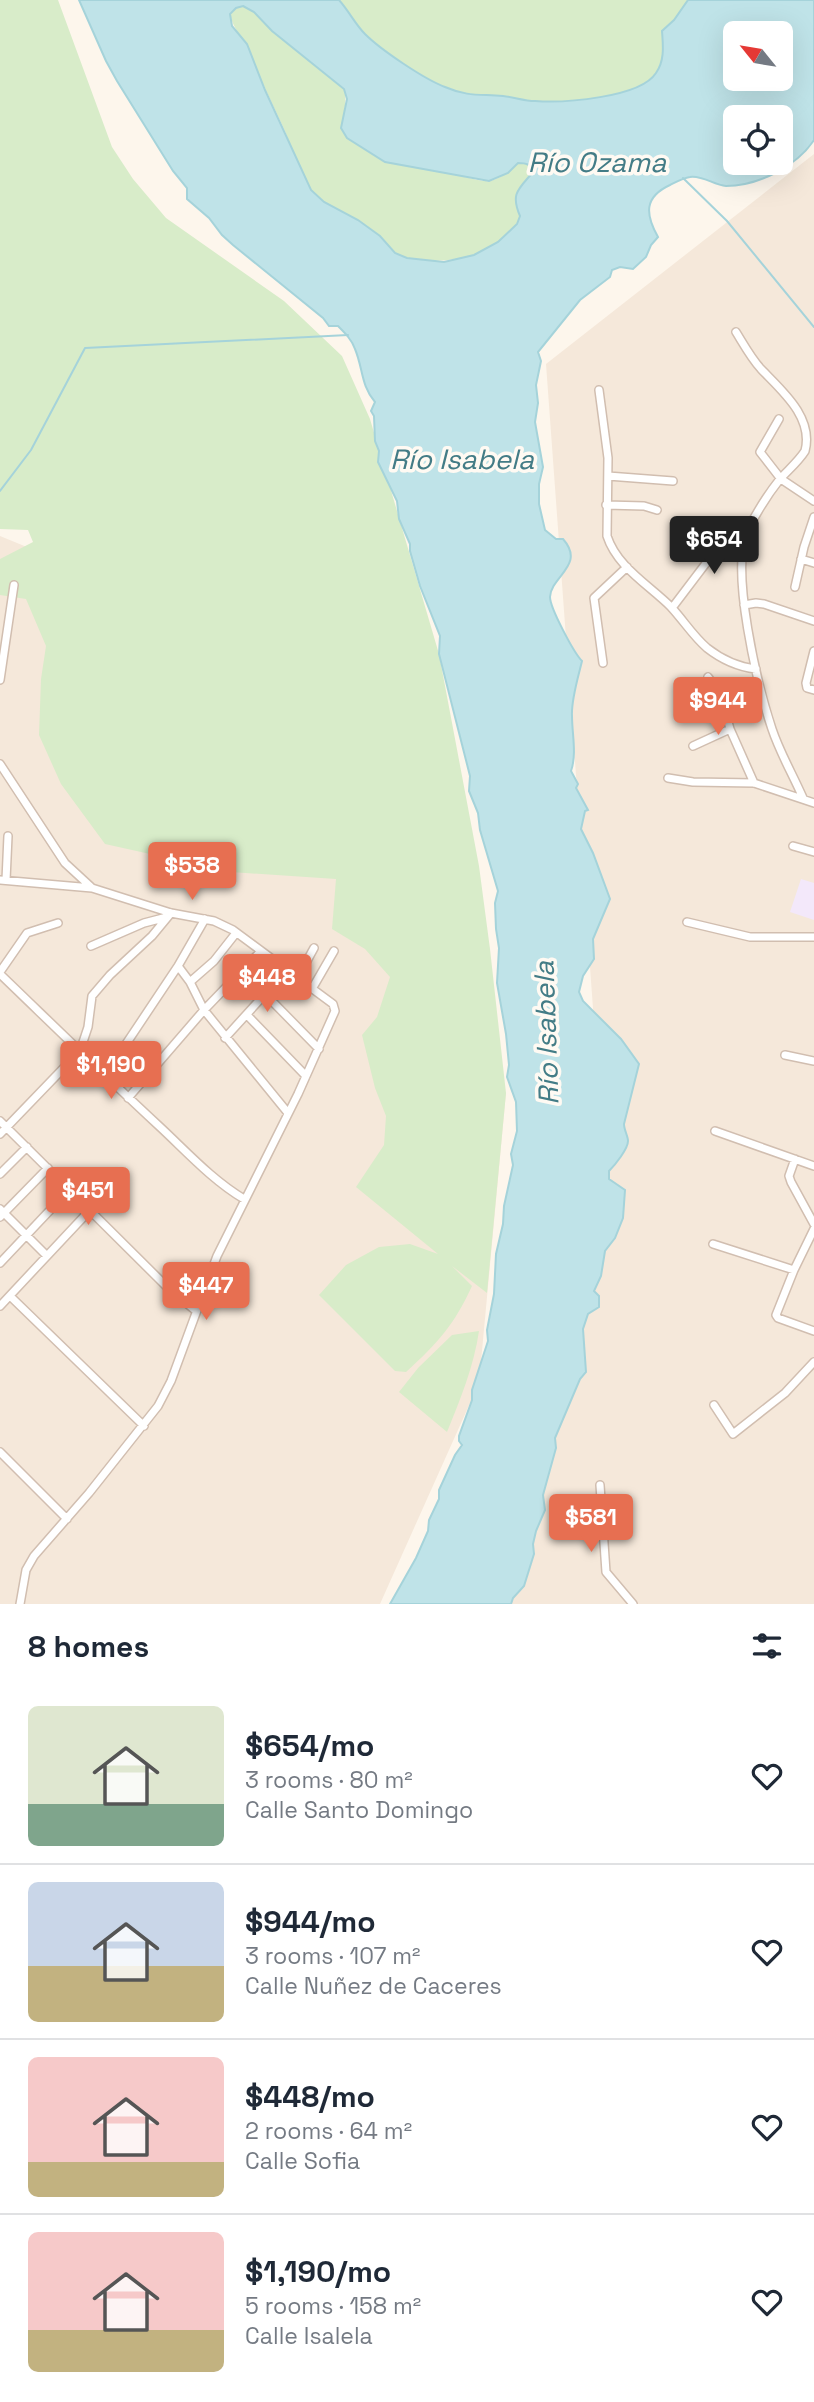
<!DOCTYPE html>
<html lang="en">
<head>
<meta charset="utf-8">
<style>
	body { margin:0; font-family:"Space Grotesk",sans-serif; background:#f6f6f7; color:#1f2937; height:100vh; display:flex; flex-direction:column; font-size:26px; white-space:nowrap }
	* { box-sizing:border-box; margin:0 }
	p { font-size:23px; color:#747a83 }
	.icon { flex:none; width:38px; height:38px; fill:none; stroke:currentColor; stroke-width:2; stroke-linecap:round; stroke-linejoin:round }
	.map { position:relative; height:1604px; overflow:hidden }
	.sheet { display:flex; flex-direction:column; background:#fff; flex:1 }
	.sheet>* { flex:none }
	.needle { width:46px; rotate:300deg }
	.controls { position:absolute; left:723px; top:21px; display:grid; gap:14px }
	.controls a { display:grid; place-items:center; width:70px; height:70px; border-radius:10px; background:#fff; box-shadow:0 7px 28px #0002; font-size:35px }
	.price { position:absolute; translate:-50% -60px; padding:0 16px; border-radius:7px; background:#e76f51; color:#fff; font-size:23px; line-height:46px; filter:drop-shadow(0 2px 4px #0008) }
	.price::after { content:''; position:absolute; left:50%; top:42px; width:21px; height:16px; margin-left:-10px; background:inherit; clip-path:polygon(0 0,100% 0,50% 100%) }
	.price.on { background:#222; color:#fff }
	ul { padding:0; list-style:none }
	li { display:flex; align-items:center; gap:21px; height:175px; padding:0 28px }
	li+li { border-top:2px solid #e0e1e3 }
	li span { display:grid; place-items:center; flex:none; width:196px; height:140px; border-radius:10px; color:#555 }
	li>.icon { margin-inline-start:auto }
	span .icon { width:84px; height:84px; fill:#fffc; stroke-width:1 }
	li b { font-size:30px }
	h2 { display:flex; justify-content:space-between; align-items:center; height:84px; padding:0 28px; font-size:30px }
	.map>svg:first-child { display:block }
	.residential { fill:#f5e8da }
	.education { fill:#f3e8fa }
	.green { fill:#d8ecc9 }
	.water { fill:#bfe3e8; stroke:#a5d3da; stroke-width:2; fill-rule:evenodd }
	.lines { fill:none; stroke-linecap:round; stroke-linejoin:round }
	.stream { stroke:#a5d3da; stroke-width:2 }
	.street-casing { stroke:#d1beb0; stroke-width:10 }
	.street { stroke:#fff; stroke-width:7 }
	.labels { text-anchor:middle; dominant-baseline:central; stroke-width:7; stroke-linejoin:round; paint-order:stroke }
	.water-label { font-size:28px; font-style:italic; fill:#437c86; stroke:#fffaf3 }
</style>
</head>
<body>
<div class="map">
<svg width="814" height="1604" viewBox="0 0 814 1604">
	<rect width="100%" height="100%" fill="#fdf6ec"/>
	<path class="residential" d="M814,154v1450h-317l107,-445 -58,-795z
		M0,536l78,32 270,279 79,91 79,155 -27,290 -99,221h-380z"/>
	<path class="education" d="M801,879l13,4v37l-24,-8z"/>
	<path class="green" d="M0,0h58l54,147 21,32 33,39 118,83 58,55 28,63 69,235 40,212 11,83 16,144 -19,200 -35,-27 20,20c-18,39 -34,57 -66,86l-11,-1 -76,-76 27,-30 33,-18 31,-3 28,10 -82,-67 28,-42 2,-29 -11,-28 -13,-53 15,-18 13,-40 -25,-28 -33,-20 4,-50 -105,-7 -126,-28 -44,-60 -22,-49 2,-56 5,-33 -20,-47 -26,-4v-36l33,-17 -5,-12 -28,-1z
		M339,0h349l-14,20 -12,11c1,14 3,29 -6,42 -16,26 -93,30 -121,28 -11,0 -21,-4 -32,-5 -23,-2 -35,0 -58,-9 -20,-8 -64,-37 -80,-53 -10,-10 -16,-23 -26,-34z
		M243,6l11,6 18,19 72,58c5,17 -6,33 3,49 24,8 126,46 143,43 11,-3 20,-10 28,-18 8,0 12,1 15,9 -14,17 -23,21 -13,44 -6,20 -33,36 -53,41 -19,4 -57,8 -73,-5 -10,-7 -17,-18 -27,-25 -17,-13 -39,-19 -54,-35 -15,-16 -20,-43 -29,-63 -11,-24 -23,-48 -33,-73 -6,-16 -18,-26 -21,-42l6,-6z
		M479,1331c-5,35 -19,69 -32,101l-48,-40 19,-24 34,-33z"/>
	<path class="water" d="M79,0h260c10,11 16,24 26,34 16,16 59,45 80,53 23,10 35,7 58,9 11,1 21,5 32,5 28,2 105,-3 121,-28 9,-13 7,-28 6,-42l12,-11 14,-20h126v140c-17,26 -56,46 -88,46 -12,-1 -24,-11 -36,-9 -7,1 -14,5 -20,8 -26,12 -25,29 -12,52l-7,8 -5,12 -13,12 -13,-2 -8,3 -2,7 -30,23 -42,52 3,9 -5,24 2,18 -3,19 8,45 -4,17v20l6,26 11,9h7c23,26 -12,37 -13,58 0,11 24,56 32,64 -4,17 -11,39 -10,55 0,18 5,38 -1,55l7,13 -2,4 12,22 -3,1 -4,18 12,24 17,46 -17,40 1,20 -11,17 -4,16 4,9 38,38 18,25 -15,60c0,6 4,12 4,17 0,8 -13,24 -19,30v8l16,11 -2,28 -8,20 -10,13 -4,25 -7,15 5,5v11l-11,7 -5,15 3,43 -6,7 -25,59 1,10 -13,47 2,15 -9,21 -3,13 1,10 -10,32 -11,12 -2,6h-121l26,-46 12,-27 1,-11 10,-21v-9l16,-35 7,-10 -3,-4v-5l13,-36v-10l16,-49 -1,-11 7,-36 2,-40 7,-30 1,-18 9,-41 -2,-11 6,-23 -1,-29 -9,-25 2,-12 -3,-31 -9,-51 2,-35 -3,-19 -1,-26 3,-12 -18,-61 -2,-17 -9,-22 1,-15 -31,-122 1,-18 -20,-50 -10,-35v-7l-11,-25 -2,-18 -19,-39 1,-11 -4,-10 -1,-25 -3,-5 4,-9c-14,-16 -12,-34 -20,-53 -3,-9 -10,-16 -17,-23h-9l-6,-8 -90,-73 -11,-10 -13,-17 -22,-19v-11l-14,-17 -56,-90 -11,-20zM243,6l11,6 18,19 72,58 3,10 -6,29 6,10 38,24 104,19 19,-8 10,-10c8,0 13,1 15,9 -14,17 -23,21 -13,44l-3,8 -19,18 -24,13 -30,7 -37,-4 -12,-5 -15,-17 -22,-16 -34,-18 -13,-12 -46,-100 -18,-46 -15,-18 -2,-12 6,-6zM735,33h45v46h-45zM735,117h45v46h-45z"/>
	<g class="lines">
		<path class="stream" d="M683,178l44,43 87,106
			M0,491l31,-41 54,-102 263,-13"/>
		<g class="street-casing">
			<path id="street" d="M736,332c8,13 15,26 25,37 20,21 53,48 44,82 -7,11 -17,19 -25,28 -12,15 -23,33 -32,50 -19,40 10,158 24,200 8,24 21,46 31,69
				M599,390l9,68 -1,78c10,31 42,49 64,71 13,14 22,29 36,41 14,11 32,19 49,21
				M779,419l-19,33 21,27 33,22
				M608,476l65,5
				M606,505l38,1 13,4
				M801,559l13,4
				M795,587l9,-40 10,-30
				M744,605l12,-2 8,1 50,17
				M672,608l44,-58 7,-23
				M814,651l-8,32 1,5 7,2
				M603,663l-9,-65 33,-31
				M708,677l12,16 10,36 24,54
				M0,680l14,-95
				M693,746l37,-17
				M0,764l65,99 26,24
				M668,778l25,4 61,1 60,20
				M793,846l21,6
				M0,880l92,8 79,25 43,8 19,9 100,74 2,7 -37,83 -81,162 -46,125 -13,25 -69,87 -55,63 -8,14 -6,34
				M6,880l2,-44
				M687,922l63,15h64
				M91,946l53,-23 23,-6
				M178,966l12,16 14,28 84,103
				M0,972l27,-39 31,-10
				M0,974c53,51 105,102 159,152 27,25 53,54 85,73
				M297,979l17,-31
				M190,982l24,-21 22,-28
				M312,989l22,-38
				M266,995l53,54
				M247,1015l59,61
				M225,1038l61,-67
				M785,1055l29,6
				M103,1075l15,-19 60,-90 27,-47
				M128,1098l76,-88 57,-59
				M0,1121l169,168 26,21
				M715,1131l99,35
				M0,1134l80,-83 8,-24 4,-31 18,-21 42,-39 19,-23
				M795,1159l-6,17 2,6 23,42
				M0,1174l27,-27
				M0,1209l47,47
				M0,1217l48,-49
				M814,1229l-20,41 -18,45 2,3 36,13
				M713,1244l81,26
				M0,1263l70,-74
				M10,1296l134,130
				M0,1306l91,-97
				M714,1405l19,29 52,-41 29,-31
				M0,1452l67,67
				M600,1485l6,87 27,32"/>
		</g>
		<use href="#street" class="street"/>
	</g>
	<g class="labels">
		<g class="water-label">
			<text x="597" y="162">Río Ozama</text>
			<text x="462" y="459">Río Isabela</text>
			<text transform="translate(546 1033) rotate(-92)">Río Isabela</text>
		</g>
	</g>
</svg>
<div class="controls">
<a><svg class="needle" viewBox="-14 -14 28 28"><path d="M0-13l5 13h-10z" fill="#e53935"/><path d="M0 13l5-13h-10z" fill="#747a83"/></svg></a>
<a><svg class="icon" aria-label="locate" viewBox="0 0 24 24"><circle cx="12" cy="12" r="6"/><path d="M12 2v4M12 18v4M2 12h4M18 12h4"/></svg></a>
</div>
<b class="price on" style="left:714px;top:576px">$654</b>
<b class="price" style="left:718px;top:737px">$944</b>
<b class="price" style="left:192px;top:902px">$538</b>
<b class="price" style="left:267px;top:1014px">$448</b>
<b class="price" style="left:111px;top:1101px">$1,190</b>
<b class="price" style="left:88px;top:1227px">$451</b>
<b class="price" style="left:206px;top:1322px">$447</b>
<b class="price" style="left:591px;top:1554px">$581</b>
</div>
<section class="sheet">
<h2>8 homes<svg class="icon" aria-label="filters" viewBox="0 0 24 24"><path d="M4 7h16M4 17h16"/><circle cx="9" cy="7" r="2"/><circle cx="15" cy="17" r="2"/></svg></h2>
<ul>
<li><span style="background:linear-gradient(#dfe7d0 70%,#7fa58c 0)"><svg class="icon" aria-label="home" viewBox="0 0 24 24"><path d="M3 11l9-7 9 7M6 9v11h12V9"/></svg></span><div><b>$654/mo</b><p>3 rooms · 80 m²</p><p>Calle Santo Domingo</p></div><svg class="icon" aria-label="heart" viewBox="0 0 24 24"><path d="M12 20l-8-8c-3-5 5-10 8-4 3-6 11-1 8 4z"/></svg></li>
<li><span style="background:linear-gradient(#c9d6e8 60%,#c2b280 0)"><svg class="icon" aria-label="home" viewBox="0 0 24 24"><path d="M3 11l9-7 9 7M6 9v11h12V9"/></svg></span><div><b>$944/mo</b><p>3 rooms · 107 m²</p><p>Calle Nuñez de Caceres</p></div><svg class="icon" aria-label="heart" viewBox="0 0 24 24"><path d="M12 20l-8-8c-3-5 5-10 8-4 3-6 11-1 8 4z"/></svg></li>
<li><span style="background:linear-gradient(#f6c9c9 75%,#c2b280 0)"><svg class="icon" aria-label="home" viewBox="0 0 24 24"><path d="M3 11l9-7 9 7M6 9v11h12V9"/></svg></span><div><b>$448/mo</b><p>2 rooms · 64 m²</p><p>Calle Sofia</p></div><svg class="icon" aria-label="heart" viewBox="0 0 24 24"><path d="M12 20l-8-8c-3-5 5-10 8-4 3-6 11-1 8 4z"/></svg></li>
<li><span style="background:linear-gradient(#f6c9c9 70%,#c2b280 0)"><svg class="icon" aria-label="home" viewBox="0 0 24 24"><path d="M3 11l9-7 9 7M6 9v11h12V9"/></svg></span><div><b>$1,190/mo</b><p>5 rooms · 158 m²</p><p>Calle Isalela</p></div><svg class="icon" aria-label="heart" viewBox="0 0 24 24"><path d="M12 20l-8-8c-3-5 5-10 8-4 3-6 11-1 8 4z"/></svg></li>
</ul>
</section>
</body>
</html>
